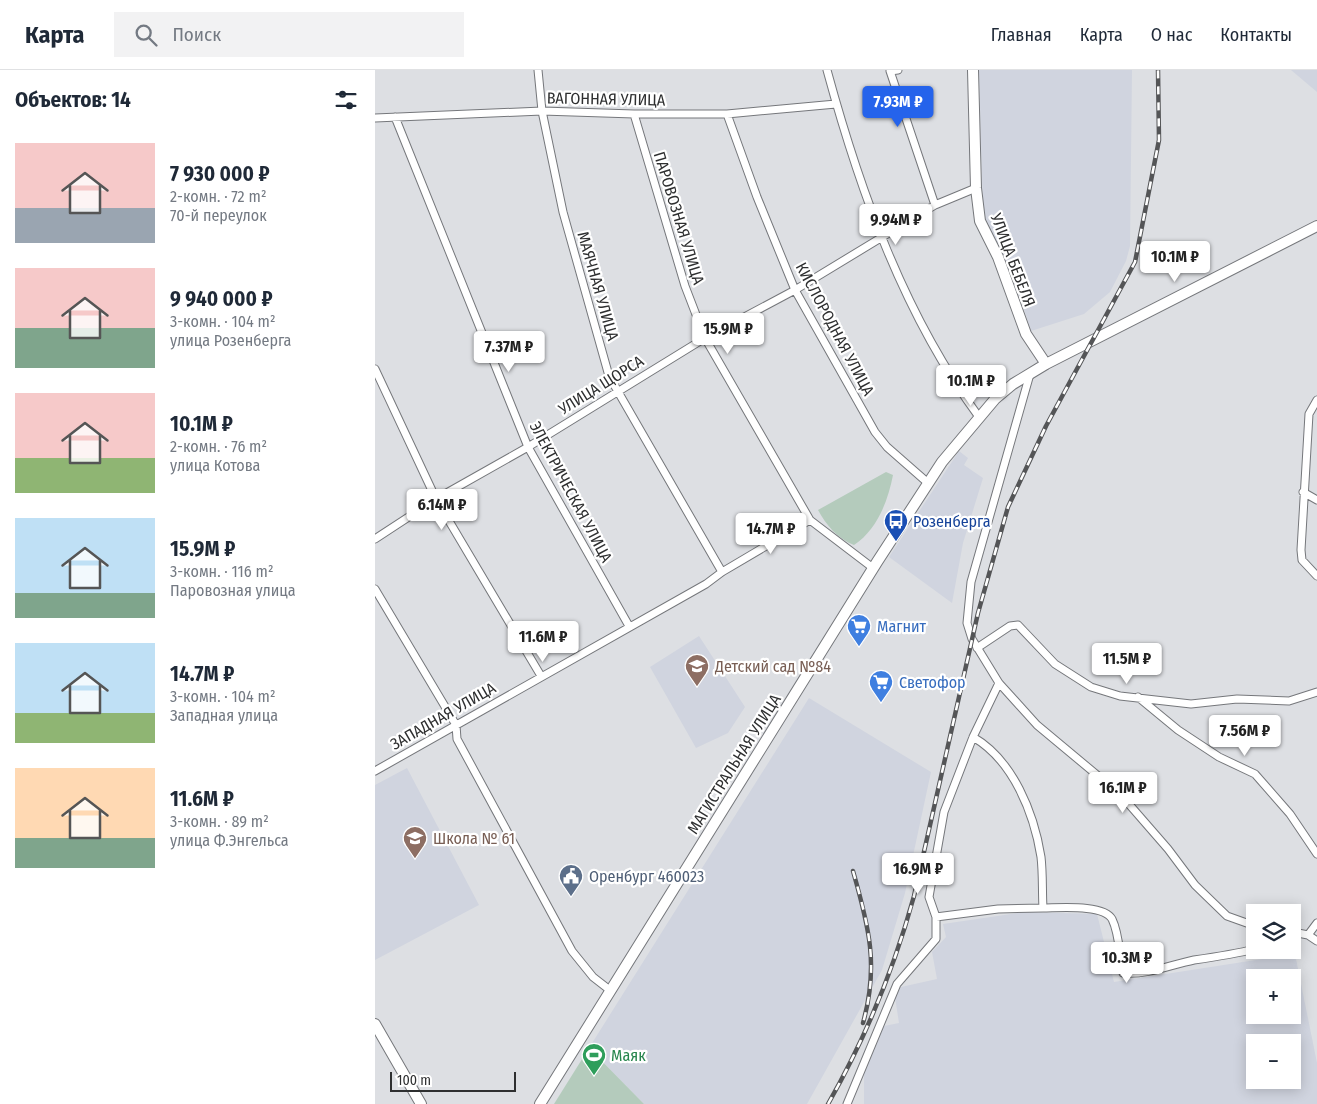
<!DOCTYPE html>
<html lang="ru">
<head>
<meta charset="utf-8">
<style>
	body { margin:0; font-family:"Fira Sans Condensed",sans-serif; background:#f2f2f3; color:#1f2937; height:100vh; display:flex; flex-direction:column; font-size:19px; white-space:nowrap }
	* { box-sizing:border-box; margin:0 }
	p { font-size:16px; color:#747a83 }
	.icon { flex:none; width:28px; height:28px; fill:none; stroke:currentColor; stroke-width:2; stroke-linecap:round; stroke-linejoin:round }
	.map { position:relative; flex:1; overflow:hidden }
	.panel { display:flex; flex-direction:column; background:#fff; width:375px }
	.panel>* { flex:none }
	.controls { position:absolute; left:871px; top:834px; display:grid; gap:10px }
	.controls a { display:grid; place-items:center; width:55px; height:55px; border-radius:0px; background:#fff; box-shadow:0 2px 12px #0003; font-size:25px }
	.scale { position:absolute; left:15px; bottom:12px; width:126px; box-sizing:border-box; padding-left:5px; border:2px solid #2e2f30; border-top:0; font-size:14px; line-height:18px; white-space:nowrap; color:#2e2f30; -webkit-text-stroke:4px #fff; paint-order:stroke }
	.price { position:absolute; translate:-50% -42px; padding:0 11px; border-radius:5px; background:#fff; color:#222; font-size:16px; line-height:32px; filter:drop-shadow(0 1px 2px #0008) }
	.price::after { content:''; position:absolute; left:50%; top:30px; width:15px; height:11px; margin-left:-8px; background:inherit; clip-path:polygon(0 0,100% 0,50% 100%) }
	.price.active { background:#2563eb; color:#fff }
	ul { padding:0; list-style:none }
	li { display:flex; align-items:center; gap:15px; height:125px; padding:0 15px }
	li span { display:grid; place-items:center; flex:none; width:140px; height:100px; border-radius:0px; color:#555 }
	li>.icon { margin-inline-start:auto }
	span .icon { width:60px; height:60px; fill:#fffc; stroke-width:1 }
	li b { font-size:21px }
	h2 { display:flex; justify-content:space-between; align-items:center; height:60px; padding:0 15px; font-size:21px }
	header { display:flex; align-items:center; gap:30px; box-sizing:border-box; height:70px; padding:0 25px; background:#fff; border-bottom:1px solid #e0e1e3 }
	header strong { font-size:24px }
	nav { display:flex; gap:28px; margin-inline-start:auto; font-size:18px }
	.search { width:350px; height:45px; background:#f2f2f3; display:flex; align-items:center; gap:12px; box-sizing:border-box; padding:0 18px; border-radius:0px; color:#747a83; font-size:19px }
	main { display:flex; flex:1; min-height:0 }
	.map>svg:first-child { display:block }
	.built { fill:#d0d4df; fill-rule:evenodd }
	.green { fill:#b4cbbc }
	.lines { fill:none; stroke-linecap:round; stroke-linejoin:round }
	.street-casing { stroke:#75777b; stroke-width:9 }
	.secondary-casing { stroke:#75777b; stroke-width:12 }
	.street { stroke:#fff; stroke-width:7 }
	.secondary { stroke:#fff; stroke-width:10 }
	.rail-casing { stroke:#545557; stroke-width:4.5 }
	.rail { stroke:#fff; stroke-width:2.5; stroke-dasharray:8; stroke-linecap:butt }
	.labels { text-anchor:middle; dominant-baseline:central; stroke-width:4.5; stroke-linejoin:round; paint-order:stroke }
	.street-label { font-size:16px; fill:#2e2f30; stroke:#fff }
	.transit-label { font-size:16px; fill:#164399; stroke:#fff; text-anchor:start }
	.shop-label { font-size:16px; fill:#366cbe; stroke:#fff; text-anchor:start }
	.education-label { font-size:16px; fill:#785e54; stroke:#fff; text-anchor:start }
	.service-label { font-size:16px; fill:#4e5e75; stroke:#fff; text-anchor:start }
	.leisure-label { font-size:16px; fill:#27864d; stroke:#fff; text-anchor:start }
</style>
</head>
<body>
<header>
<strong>Карта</strong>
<div class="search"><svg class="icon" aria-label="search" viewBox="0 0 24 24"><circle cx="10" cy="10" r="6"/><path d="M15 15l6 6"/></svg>Поиск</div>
<nav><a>Главная</a><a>Карта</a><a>О нас</a><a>Контакты</a></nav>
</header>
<main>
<section class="panel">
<h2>Объектов: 14<svg class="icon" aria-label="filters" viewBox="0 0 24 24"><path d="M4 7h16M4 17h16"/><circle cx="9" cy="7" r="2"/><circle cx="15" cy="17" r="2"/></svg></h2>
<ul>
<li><span style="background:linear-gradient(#f6c9c9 65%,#9aa5b1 0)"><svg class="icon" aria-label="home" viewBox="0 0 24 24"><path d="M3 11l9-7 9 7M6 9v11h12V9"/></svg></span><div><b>7 930 000 ₽</b><p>2-комн. · 72 m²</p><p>70-й переулок</p></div></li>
<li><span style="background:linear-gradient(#f6c9c9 60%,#7fa58c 0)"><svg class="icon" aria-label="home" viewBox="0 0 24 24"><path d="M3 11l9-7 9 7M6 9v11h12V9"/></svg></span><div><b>9 940 000 ₽</b><p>3-комн. · 104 m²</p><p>улица Розенберга</p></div></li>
<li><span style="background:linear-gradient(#f6c9c9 65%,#8fb573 0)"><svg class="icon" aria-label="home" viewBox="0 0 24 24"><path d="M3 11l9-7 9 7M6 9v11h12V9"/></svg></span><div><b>10.1M ₽</b><p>2-комн. · 76 m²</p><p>улица Котова</p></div></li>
<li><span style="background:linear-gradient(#bfe0f5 75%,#7fa58c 0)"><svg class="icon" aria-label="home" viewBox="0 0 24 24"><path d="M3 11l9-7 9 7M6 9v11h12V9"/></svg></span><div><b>15.9M ₽</b><p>3-комн. · 116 m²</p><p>Паровозная улица</p></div></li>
<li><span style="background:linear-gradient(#bfe0f5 70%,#8fb573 0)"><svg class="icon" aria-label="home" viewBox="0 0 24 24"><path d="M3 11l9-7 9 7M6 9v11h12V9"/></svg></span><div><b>14.7M ₽</b><p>3-комн. · 104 m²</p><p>Западная улица</p></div></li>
<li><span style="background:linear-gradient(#ffd9b3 70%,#7fa58c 0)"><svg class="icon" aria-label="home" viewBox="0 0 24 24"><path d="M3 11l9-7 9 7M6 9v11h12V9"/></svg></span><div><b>11.6M ₽</b><p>3-комн. · 89 m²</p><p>улица Ф.Энгельса</p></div></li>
</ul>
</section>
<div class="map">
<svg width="942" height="1034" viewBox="0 0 942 1034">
	<rect width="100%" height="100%" fill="#dddfe3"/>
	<path class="built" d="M604,0h153l-2,176 -4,15 -16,31 -26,22 -53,17 -11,-34 -37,-83z
		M916,0h26v22z
		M584,381l9,7 -4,7 19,13 -20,65 -11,60 -63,-46z
		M324,566l46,71 -17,26 -32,15 -46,-81z
		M434,628l122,74 -26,121 -23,77 -75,134h-163l-55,-56z
		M32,698l72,137 -104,55v-175z
		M649,842l73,2 17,68 181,-28 22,109v41h-453v-32l20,-46 15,-3 -4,-26 6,-10 36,-8 -5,-27 14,-15 -3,-13zM880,908h38v37h-38zM880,972h38v38h-38z"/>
	<path class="green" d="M511,402l7,3c-5,26 -16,55 -39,70 -16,-6 -28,-20 -36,-35z
		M214,978l55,56h-90z"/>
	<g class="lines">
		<g class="street-casing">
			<path id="street" d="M163,0l4,41 21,101 46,164 113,196
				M452,0c33,121 77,245 152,347
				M523,0l-8,1 45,134
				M259,44l51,172 20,52 105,182 63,48
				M352,44l30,83 38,93 80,142 12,15 41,36
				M20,47l133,330 101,179
				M0,48l167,-7 92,3h93l109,-10
				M0,299l61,130 105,177
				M655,304l-59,208 -4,41 5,16 27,44 38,42 84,70 47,54 27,36 32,31 28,10
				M942,330l-8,14 -8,136 1,10 15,16
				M928,422l14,8
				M0,469l61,-40 92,-52 177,-109 90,-48 140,-85 41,-17
				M0,519l81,136 1,14 115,212 21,26 18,14
				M602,578l33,-22 8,-1 37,39 36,23 29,9 71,8 46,-5 52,2 28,-9
				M763,627l40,33 41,27 36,17 35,40 27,40
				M0,701l331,-187 16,-12 88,-52
				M668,838c16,0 61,-4 69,11 8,16 7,37 11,54 25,2 47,-8 71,-13 21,-3 41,-6 61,-11
				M561,847l62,-8 45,-1c-1,-17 0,-34 -2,-51 -7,-44 -28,-97 -68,-120
				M918,862l15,3 9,6
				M933,865l9,-12
				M472,1034l50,-120 39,-45v-22l-7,-20 15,-85 29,-75 26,-54"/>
		</g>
		<g class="secondary-casing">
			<path id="secondary" d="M598,0l3,118 4,33 18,36 28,77 20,30
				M0,954l46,80
				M165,1034l337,-542 65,-100 53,-63 18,-15 33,-20 271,-138"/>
		</g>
		<use href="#street" class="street"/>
		<use href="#secondary" class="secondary"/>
		<g class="rail-casing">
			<path id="rail" d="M478,801c16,56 26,95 10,152
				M453,1034c37,-65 66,-135 86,-208l64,-283 30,-106 38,-81 89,-164 24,-122 -1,-70"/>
		</g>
		<use href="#rail" class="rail"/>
	</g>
	<defs>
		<g id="bus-pin" transform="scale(1.25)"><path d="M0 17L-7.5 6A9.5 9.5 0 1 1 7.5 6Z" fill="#1a4fb4" stroke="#fff"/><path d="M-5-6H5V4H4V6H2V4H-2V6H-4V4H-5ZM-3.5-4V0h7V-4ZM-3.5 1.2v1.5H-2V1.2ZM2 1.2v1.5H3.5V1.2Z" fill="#fff"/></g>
		<g id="supermarket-pin" transform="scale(1.25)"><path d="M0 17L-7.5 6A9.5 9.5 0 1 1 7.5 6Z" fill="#3f7fe0" stroke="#fff"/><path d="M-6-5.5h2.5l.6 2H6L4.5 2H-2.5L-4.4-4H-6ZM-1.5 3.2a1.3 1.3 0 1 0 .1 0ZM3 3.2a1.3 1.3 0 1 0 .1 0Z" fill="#fff"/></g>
		<g id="school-pin" transform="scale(1.25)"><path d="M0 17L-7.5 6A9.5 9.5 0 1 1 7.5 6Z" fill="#8d6e63" stroke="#fff"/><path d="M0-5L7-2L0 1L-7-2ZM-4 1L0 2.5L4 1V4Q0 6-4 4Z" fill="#fff"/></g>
		<g id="civic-pin" transform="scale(1.25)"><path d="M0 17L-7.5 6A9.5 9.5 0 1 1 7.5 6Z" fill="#5c6f8a" stroke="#fff"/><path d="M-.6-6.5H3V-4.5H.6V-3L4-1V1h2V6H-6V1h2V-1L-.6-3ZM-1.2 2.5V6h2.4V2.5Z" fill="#fff"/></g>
		<g id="stadium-pin" transform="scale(1.25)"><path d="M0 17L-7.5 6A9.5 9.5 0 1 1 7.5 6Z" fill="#2e9e5b" stroke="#fff"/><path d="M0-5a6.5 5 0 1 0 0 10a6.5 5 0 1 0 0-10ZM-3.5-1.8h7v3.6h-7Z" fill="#fff"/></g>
	</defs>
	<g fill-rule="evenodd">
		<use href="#bus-pin" x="521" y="451"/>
		<use href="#supermarket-pin" x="484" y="556"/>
		<use href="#school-pin" x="322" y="596"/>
		<use href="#supermarket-pin" x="506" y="612"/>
		<use href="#school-pin" x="40" y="768"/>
		<use href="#civic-pin" x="196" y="806"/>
		<use href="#stadium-pin" x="219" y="985"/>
	</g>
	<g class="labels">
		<g class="street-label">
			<text transform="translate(231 29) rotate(1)">ВАГОННАЯ УЛИЦА</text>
			<text transform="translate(304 148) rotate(73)">ПАРОВОЗНАЯ УЛИЦА</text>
			<text transform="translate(638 190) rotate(69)">УЛИЦА БЕБЕЛЯ</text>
			<text transform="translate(223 216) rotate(74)">МАЯЧНАЯ УЛИЦА</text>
			<text transform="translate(460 259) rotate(62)">КИСЛОРОДНАЯ УЛИЦА</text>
			<text transform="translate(226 315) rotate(-32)">УЛИЦА ЩОРСА</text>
			<text transform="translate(196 422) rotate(62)">ЭЛЕКТРИЧЕСКАЯ УЛИЦА</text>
			<text transform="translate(68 646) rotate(-30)">ЗАПАДНАЯ УЛИЦА</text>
			<text transform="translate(359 694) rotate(-58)">МАГИСТРАЛЬНАЯ УЛИЦА</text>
		</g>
		<g class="transit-label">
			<text x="538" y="451">Розенберга</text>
		</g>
		<g class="shop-label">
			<text x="502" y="556">Магнит</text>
			<text x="524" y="612">Светофор</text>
		</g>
		<g class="education-label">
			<text x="340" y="596">Детский сад №84</text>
			<text x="58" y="768">Школа № 61</text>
		</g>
		<g class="service-label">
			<text x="214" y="806">Оренбург 460023</text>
		</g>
		<g class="leisure-label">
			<text x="236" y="985">Маяк</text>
		</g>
	</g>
</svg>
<div class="controls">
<a><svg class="icon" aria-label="layers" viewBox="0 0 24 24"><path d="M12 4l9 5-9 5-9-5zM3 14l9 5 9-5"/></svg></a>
<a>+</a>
<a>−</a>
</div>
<div class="scale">100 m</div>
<b class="price active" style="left:523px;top:58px">7.93M ₽</b>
<b class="price" style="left:521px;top:176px">9.94M ₽</b>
<b class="price" style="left:800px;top:213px">10.1M ₽</b>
<b class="price" style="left:353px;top:285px">15.9M ₽</b>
<b class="price" style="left:134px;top:303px">7.37M ₽</b>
<b class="price" style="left:596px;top:337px">10.1M ₽</b>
<b class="price" style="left:67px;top:461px">6.14M ₽</b>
<b class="price" style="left:396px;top:485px">14.7M ₽</b>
<b class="price" style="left:168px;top:593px">11.6M ₽</b>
<b class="price" style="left:752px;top:615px">11.5M ₽</b>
<b class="price" style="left:870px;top:687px">7.56M ₽</b>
<b class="price" style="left:748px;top:744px">16.1M ₽</b>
<b class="price" style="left:543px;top:825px">16.9M ₽</b>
<b class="price" style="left:752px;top:914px">10.3M ₽</b>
</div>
</main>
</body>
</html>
